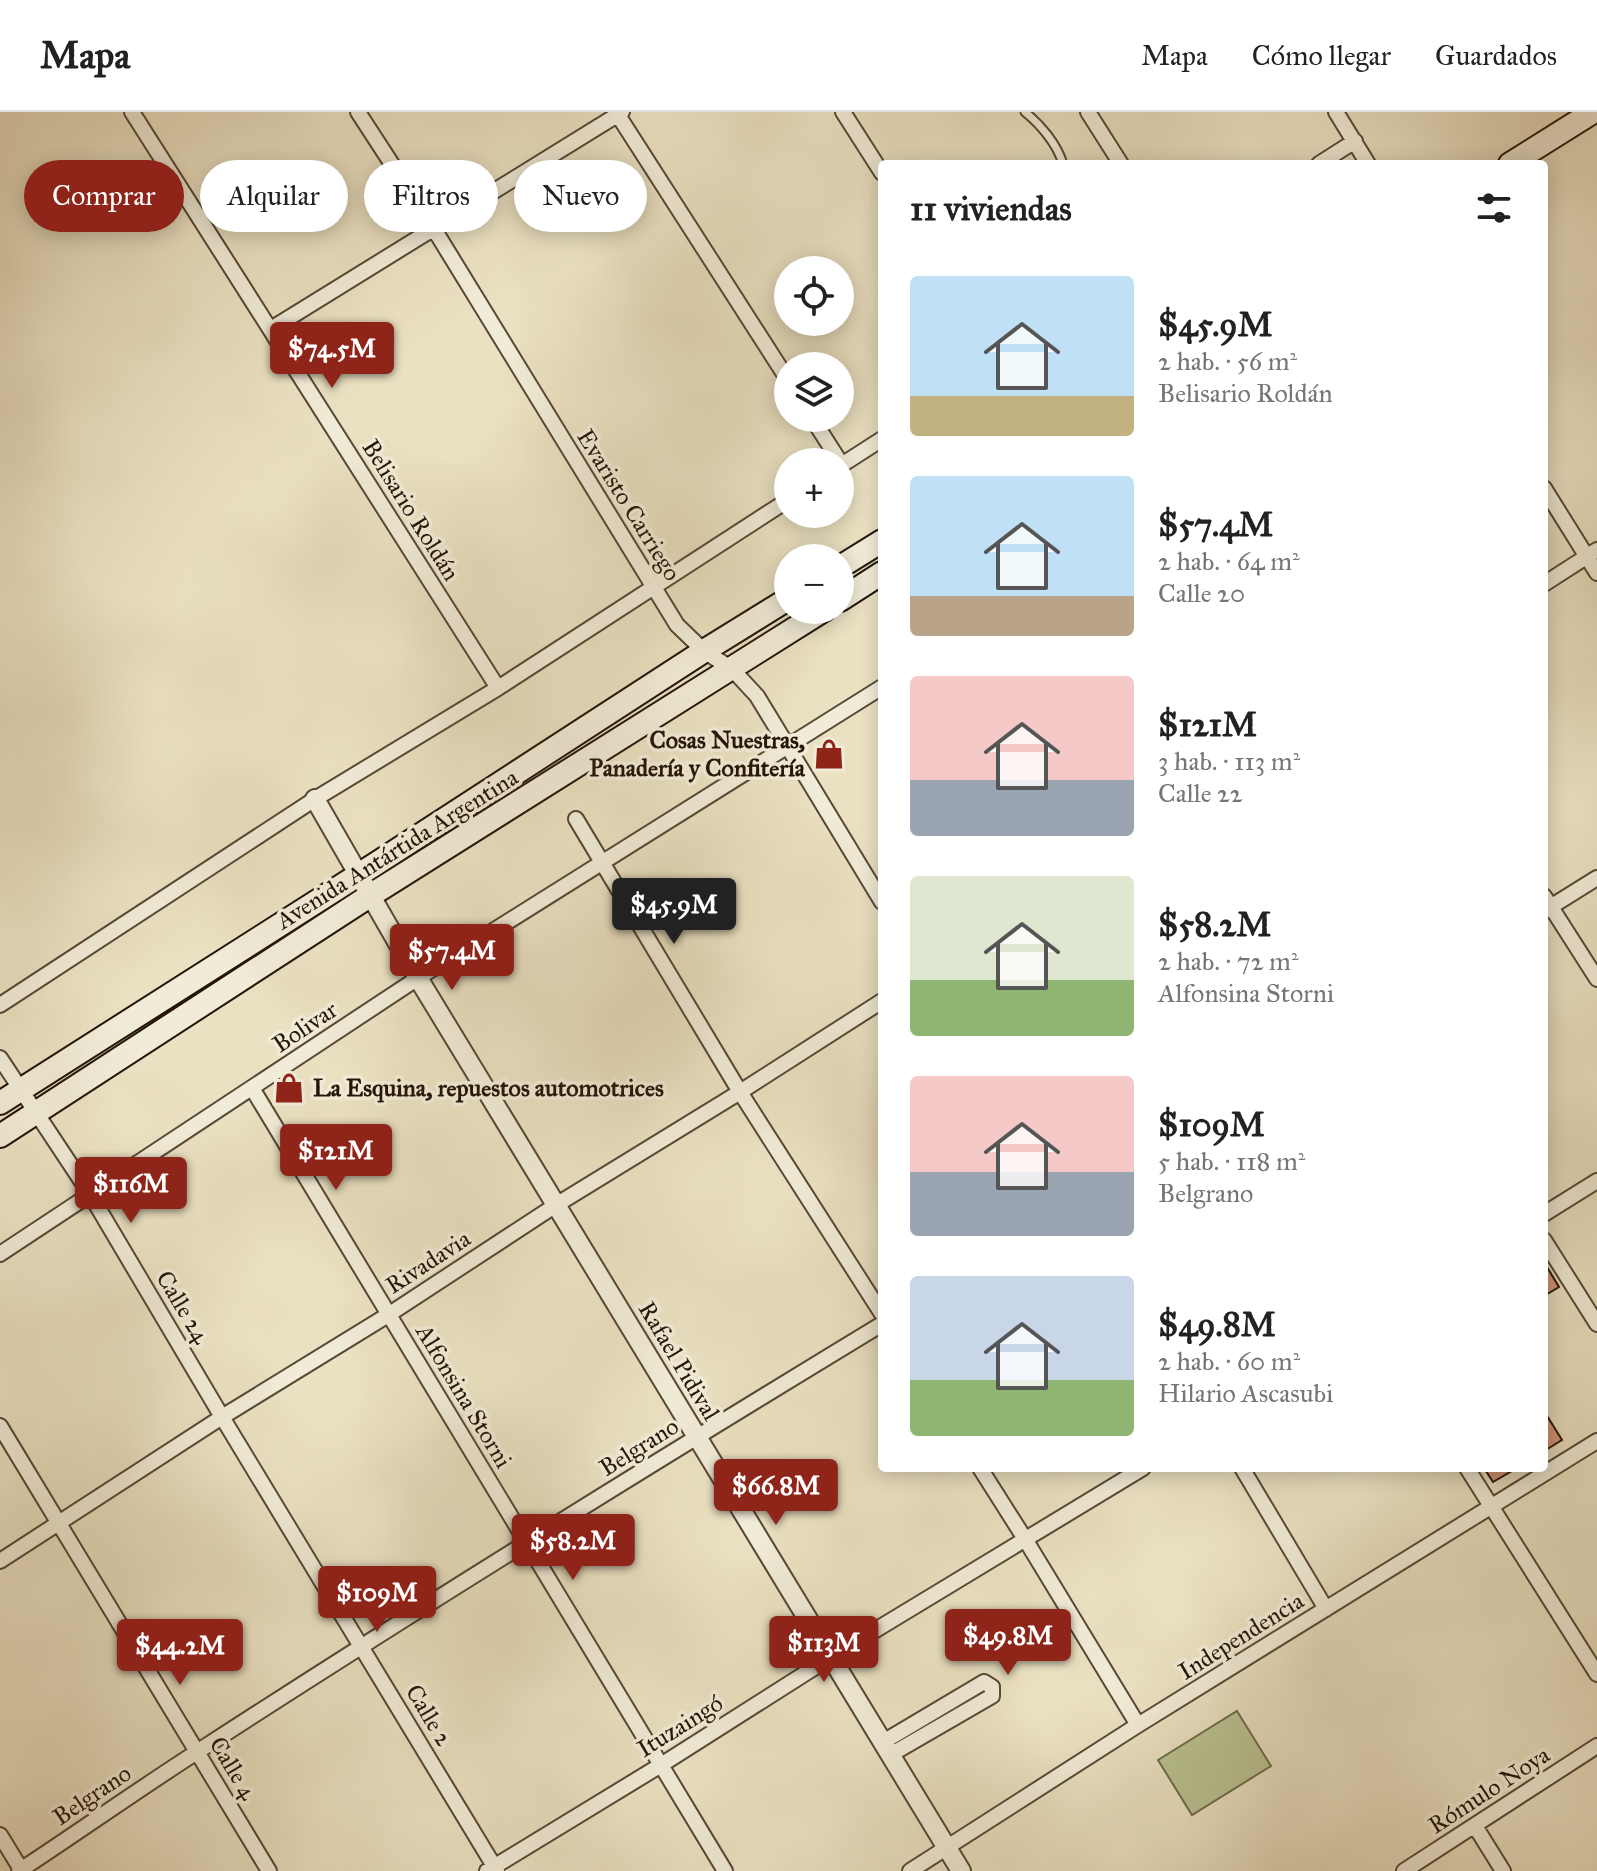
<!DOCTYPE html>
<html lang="es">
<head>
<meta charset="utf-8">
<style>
	body { margin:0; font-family:"IM FELL Great Primer",serif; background:#f6f6f6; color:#222; height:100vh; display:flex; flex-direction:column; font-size:30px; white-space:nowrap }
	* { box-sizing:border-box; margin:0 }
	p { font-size:26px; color:#767676 }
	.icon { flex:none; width:44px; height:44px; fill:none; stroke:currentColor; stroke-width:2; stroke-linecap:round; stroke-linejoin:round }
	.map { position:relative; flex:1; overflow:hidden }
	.drawer { position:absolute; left:878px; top:48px; width:670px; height:1312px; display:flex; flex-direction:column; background:#fff; border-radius:8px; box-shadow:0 4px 20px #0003 }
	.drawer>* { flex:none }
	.banner { position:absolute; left:24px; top:48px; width:734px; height:72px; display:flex; gap:16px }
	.buttons { position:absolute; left:774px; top:144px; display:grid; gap:16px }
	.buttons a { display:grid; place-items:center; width:80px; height:80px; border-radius:50%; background:#fff; box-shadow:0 4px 20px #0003; font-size:40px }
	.price { position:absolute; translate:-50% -68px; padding:0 18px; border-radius:8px; background:#8f2418; color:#fff; font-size:26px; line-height:52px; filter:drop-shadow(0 2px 4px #0008) }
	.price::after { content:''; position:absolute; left:50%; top:48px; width:24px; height:18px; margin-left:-12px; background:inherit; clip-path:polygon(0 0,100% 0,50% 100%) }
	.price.selected { background:#222; color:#fff }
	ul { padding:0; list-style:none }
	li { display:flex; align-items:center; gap:24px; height:200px; padding:0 32px }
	li span { display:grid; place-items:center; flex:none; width:224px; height:160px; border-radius:8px; color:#555 }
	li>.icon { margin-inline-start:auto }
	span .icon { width:96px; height:96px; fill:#fffc; stroke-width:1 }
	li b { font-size:34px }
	h2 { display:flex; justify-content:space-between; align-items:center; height:96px; padding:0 32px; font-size:34px }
	.pill { padding:0 28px; border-radius:36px; background:#fff; box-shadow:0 4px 20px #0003; font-size:28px; line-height:72px }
	.pill.selected { background:#8f2418; color:#fff }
	header { display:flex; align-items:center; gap:48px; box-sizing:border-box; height:112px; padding:0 40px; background:#fff; border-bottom:2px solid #e0e0e0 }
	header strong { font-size:38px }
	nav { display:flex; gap:44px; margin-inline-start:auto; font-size:28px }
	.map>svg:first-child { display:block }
	.green { fill:#b9c292; stroke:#6e6c4c; stroke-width:2 }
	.building { fill:#d79779; stroke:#241507; stroke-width:2 }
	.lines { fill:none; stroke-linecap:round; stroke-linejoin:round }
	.service-casing { stroke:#564836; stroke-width:11 }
	.minor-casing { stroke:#564836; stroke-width:18 }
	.tertiary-casing { stroke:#564836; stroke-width:22 }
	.secondary-casing { stroke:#241507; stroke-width:26 }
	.service { stroke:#f1ecd7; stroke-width:7 }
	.minor { stroke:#f1ecd7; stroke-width:14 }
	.tertiary { stroke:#f1ecd7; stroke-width:18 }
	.secondary { stroke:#f1ecd7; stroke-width:22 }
	.labels { text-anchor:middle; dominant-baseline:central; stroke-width:7; stroke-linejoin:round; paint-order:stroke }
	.street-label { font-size:24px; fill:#241507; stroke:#f1ecd7 }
	.poi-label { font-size:24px; font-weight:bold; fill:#241507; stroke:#f1ecd7; text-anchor:end }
</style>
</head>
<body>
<header>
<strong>Mapa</strong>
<nav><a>Mapa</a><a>Cómo llegar</a><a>Guardados</a></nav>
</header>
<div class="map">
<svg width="1597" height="1759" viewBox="0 0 1597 1759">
	<rect width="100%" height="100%" fill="#eae1c2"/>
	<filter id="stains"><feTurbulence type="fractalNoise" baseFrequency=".0025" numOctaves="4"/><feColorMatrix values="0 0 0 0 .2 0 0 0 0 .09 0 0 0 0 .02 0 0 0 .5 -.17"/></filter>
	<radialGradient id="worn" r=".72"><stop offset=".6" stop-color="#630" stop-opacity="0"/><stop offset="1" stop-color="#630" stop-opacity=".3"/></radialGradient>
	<path class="green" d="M1237,1599l34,55 -79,49 -34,-55z"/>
	<path class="building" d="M1544,1150l15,25 -15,9z
		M1544,1299l18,29 -18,11z
		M1484,1356h33l-24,14z"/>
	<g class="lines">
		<g class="service-casing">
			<path id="service" d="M1025,0c16,13 32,32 38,52"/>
		</g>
		<g class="minor-casing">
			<path id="minor" d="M132,0l366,576
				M358,0l76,117 243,396 27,26 28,18 25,27 125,206
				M616,0l172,268
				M843,0l39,61
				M1088,0l33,52
				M1336,0l32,52
				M1319,52l36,-23
				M271,217l351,-217
				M812,306l30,47
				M840,354l42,-27
				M1544,376l53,85
				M1544,472l53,-34
				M576,707l164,273 142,222
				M1544,784l53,83
				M1544,799l53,-33
				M0,893l315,-206 183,-111 290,-188
				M0,946l90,136 132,223 275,454
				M252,976l473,783
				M1544,1102l53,-33
				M1544,1128l53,84
				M0,1142l418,-276 464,-291
				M0,1314l269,445
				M980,1356l45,71 113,186
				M1242,1356l84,141
				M1467,1356l130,206
				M0,1449l222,-144 166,-102 168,-110 184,-113 142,-91
				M883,1630l101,-60 8,5v9l-102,59
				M1475,1714l28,45
				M0,1723l22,36
				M19,1759c61,-40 120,-82 181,-121 225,-146 453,-287 682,-426
				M487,1759l174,-106 170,-108 312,-189
				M910,1759l228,-146 459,-284
				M1404,1759l193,-125"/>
		</g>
		<g class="tertiary-casing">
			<path id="tertiary" d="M315,687l103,179 543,893"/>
		</g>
		<g class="secondary-casing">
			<path id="secondary" d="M1510,52l83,-52
				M840,455l42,-26
				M840,488l42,-27
				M0,991l374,-238 330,-214 84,-52
				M0,1024l371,-241 453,-285"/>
		</g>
		<use href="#service" class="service"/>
		<use href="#minor" class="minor"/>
		<use href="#tertiary" class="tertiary"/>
		<use href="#secondary" class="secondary"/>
	</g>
	<defs>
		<g id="shop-bare" transform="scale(2.4)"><path d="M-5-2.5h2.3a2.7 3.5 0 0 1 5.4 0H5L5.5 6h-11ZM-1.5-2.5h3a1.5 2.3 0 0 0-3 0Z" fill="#8f2418" stroke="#f1ecd7" stroke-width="2.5" paint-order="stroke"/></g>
	</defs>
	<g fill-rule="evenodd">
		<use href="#shop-bare" x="829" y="642"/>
		<use href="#shop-bare" x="289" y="976"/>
	</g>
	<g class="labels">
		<g class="street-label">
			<text transform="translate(629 393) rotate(58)">Evaristo Carriego</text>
			<text transform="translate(411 398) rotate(58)">Belisario Roldán</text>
			<text transform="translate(397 737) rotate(-32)">Avenida Antártida Argentina</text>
			<text transform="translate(305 915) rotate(-34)">Bolivar</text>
			<text transform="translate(428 1150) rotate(-33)">Rivadavia</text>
			<text transform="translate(183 1195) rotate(59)">Calle 24</text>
			<text transform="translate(679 1249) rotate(59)">Rafael Pidival</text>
			<text transform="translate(464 1284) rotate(59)">Alfonsina Storni</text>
			<text transform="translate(639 1335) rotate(-32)">Belgrano</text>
			<text transform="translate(1241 1524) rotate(-32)">Independencia</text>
			<text transform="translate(429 1603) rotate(59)">Calle 2</text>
			<text transform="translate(680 1614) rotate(-32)">Ituzaingó</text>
			<text transform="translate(233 1656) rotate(59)">Calle 4</text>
			<text transform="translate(1489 1678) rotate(-33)">Rómulo Noya</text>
			<text transform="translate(92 1683) rotate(-34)">Belgrano</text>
		</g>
		<g class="poi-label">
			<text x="805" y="628">Cosas Nuestras,<tspan x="805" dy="28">Panadería y Confitería</tspan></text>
			<text x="313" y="976" text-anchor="start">La Esquina, repuestos automotrices</text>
		</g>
	</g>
	<rect width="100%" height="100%" filter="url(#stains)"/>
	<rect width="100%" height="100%" fill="url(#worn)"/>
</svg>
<div class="buttons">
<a><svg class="icon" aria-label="locate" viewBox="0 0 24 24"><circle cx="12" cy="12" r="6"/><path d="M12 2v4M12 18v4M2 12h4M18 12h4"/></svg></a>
<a><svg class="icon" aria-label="layers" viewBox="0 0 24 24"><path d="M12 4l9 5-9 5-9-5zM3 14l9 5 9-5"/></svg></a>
<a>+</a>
<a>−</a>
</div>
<b class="price" style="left:332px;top:278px">$74.5M</b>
<b class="price selected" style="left:674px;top:834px">$45.9M</b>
<b class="price" style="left:452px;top:880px">$57.4M</b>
<b class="price" style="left:336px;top:1080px">$121M</b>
<b class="price" style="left:131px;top:1113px">$116M</b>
<b class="price" style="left:776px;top:1415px">$66.8M</b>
<b class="price" style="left:573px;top:1470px">$58.2M</b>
<b class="price" style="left:377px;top:1522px">$109M</b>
<b class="price" style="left:1008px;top:1565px">$49.8M</b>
<b class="price" style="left:824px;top:1572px">$113M</b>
<b class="price" style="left:180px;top:1575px">$44.2M</b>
<div class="banner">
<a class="pill selected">Comprar</a>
<a class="pill">Alquilar</a>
<a class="pill">Filtros</a>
<a class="pill">Nuevo</a>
</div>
<section class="drawer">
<h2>11 viviendas<svg class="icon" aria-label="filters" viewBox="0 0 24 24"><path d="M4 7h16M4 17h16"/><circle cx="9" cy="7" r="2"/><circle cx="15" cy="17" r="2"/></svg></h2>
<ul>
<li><span style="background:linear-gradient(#bfe0f5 75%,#c2b280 0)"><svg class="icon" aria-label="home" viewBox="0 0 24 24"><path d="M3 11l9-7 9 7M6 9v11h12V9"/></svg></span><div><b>$45.9M</b><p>2 hab. · 56 m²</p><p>Belisario Roldán</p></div></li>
<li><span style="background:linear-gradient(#bfe0f5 75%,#b9a48a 0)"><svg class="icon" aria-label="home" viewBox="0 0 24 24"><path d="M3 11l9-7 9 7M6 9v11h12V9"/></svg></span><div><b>$57.4M</b><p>2 hab. · 64 m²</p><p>Calle 20</p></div></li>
<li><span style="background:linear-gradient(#f6c9c9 65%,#9aa5b1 0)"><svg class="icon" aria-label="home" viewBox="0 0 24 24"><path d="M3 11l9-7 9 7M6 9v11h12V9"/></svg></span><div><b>$121M</b><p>3 hab. · 113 m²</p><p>Calle 22</p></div></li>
<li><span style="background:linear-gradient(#dfe7d0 65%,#8fb573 0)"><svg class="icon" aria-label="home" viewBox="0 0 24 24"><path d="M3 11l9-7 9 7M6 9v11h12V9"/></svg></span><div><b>$58.2M</b><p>2 hab. · 72 m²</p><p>Alfonsina Storni</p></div></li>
<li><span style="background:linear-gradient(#f6c9c9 60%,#9aa5b1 0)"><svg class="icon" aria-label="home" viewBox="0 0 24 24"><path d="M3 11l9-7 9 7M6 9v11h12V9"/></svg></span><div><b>$109M</b><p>5 hab. · 118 m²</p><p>Belgrano</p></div></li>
<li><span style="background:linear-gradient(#c9d6e8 65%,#8fb573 0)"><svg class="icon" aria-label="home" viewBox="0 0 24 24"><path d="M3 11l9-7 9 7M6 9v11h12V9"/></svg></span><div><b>$49.8M</b><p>2 hab. · 60 m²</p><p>Hilario Ascasubi</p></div></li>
</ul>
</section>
</div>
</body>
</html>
